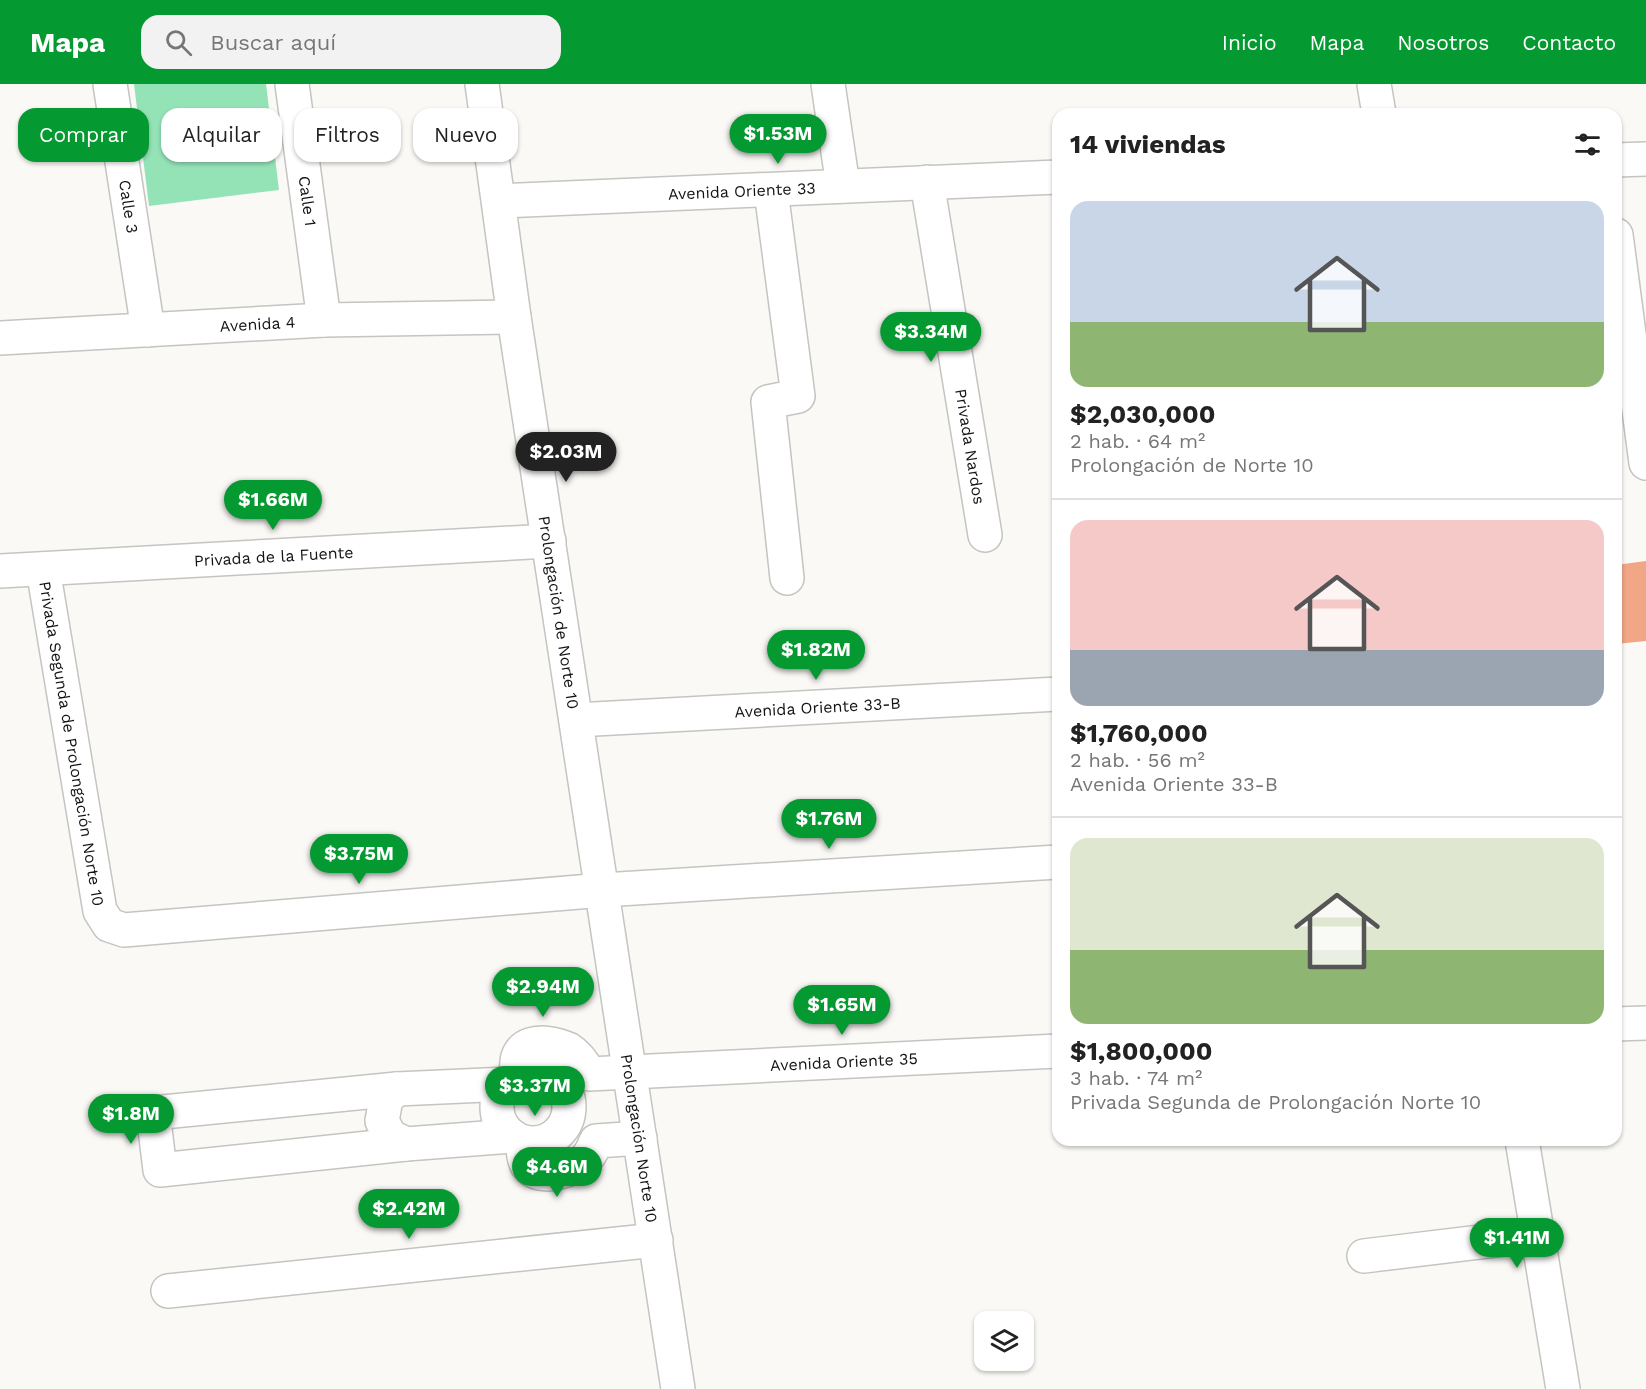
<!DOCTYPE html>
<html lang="es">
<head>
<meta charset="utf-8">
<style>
	body { margin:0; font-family:"Work Sans",sans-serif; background:#f2f2f2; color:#222; height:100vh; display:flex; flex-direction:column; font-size:22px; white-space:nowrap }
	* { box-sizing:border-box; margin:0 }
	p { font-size:20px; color:#767676 }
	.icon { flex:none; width:33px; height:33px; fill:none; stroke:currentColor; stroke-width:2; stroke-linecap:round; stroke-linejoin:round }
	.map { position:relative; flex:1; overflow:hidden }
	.panel { position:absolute; left:1052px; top:24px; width:570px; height:1038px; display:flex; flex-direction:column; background:#fff; border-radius:18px; box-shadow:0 2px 4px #0004 }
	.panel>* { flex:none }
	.guide { position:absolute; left:18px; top:24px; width:570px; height:54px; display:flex; gap:12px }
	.controls { position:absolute; left:974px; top:1227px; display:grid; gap:12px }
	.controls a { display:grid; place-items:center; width:60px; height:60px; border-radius:12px; background:#fff; box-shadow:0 2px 4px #0004; font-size:30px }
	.price { position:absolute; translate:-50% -51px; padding:0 14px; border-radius:21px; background:#059931; color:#fff; font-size:20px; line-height:39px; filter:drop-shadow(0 2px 3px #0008) }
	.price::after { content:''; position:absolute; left:50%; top:36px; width:18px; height:14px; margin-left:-9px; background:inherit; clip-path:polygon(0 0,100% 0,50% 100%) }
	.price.current { background:#222; color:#fff }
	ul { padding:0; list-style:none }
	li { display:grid; align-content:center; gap:12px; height:318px; padding:0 18px }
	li+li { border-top:2px solid #e0e0e0 }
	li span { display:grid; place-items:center; height:186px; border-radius:18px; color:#555 }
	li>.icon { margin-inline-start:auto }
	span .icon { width:108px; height:108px; fill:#fffc; stroke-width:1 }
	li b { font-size:26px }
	h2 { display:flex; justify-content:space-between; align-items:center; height:72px; padding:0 18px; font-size:26px }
	.pill { padding:0 21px; border-radius:18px; background:#fff; box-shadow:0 2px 4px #0004; font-size:21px; line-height:54px }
	.pill.current { background:#059931; color:#fff }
	header { display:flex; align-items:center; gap:36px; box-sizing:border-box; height:84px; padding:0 30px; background:#059931; color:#fff }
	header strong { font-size:28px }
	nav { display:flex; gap:33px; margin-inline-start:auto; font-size:21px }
	.search { width:420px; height:54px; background:#f2f2f2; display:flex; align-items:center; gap:15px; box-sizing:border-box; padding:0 21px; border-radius:18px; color:#767676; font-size:22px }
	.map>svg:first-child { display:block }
	.green { fill:#94e3b7 }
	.building { fill:#f1a685 }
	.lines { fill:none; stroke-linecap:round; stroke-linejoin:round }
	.minor-casing { stroke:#c5c4c1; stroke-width:36 }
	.minor { stroke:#fff; stroke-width:33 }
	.labels { text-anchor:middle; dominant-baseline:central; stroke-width:5; stroke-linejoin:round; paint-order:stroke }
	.street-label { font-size:16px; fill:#141312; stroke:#fff }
</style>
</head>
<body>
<header>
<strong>Mapa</strong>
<div class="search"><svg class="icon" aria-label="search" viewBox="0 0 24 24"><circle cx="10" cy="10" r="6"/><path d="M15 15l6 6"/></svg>Buscar aquí</div>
<nav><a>Inicio</a><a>Mapa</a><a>Nosotros</a><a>Contacto</a></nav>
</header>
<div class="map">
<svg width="1646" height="1305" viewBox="0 0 1646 1305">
	<rect width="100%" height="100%" fill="#faf9f6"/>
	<path class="green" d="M134,0h132l13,106 -130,16z"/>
	<path class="building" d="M1646,477v80l-30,3v-79z"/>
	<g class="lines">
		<g class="minor-casing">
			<g id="minor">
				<path id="s1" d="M110,0l38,246"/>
				<path id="s2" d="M292,0l32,236"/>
				<path id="s3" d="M482,0l32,233 164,1072"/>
				<path d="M828,0l15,102"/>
				<path d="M1374,0l5,30"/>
				<path d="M1616,76l30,-1"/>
				<path id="s4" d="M927,98l58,353"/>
				<path d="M771,107l27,205 -30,6 19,176"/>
				<path id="s5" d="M499,117l559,-24"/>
				<path d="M1616,151l30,228"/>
				<path id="s6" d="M0,254l324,-18 190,-3"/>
				<path id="s7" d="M43,485l57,342 9,14 15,5 479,-40 455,-28"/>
				<path id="s8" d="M0,487l549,-30"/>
				<path id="s9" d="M576,636l482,-26"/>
				<path d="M1616,940l30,-1"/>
				<circle cx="533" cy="1023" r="36"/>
				<path id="s10" d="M518,991c-8,-35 25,-37 50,-26 10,6 16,15 21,25l469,-23"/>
				<path d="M507,1000l-110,5 -11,10 -4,22 8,15 16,8 106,-8"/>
				<path d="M397,1005l-244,24 7,57 246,-26"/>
				<path d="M1522,1056l41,249"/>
				<path d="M523,1058c0,7 0,16 4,23 13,18 47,5 60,-7 4,-5 7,-11 9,-17l44,-3"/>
				<path d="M1364,1172l174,-21"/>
				<path d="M168,1207l488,-51"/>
			</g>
		</g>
		<use href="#minor" class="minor"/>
	</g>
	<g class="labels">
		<g class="street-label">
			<text stroke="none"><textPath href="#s5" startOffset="243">Avenida Oriente 33</textPath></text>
			<text stroke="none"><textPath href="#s2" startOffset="118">Calle 1</textPath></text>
			<text stroke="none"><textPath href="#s1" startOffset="124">Calle 3</textPath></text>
			<text stroke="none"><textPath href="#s6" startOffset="258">Avenida 4</textPath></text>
			<text stroke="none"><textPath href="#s4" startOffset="268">Privada Nardos</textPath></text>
			<text stroke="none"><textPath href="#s8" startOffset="274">Privada de la Fuente</textPath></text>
			<text stroke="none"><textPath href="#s3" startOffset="534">Prolongación de Norte 10</textPath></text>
			<text stroke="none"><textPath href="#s9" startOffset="242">Avenida Oriente 33-B</textPath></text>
			<text stroke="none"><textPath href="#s7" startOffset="177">Privada Segunda de Prolongación Norte 10</textPath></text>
			<text stroke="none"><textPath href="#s10" startOffset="363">Avenida Oriente 35</textPath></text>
			<text stroke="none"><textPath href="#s3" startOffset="1066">Prolongación Norte 10</textPath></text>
		</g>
	</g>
</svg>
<div class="controls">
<a><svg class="icon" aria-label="layers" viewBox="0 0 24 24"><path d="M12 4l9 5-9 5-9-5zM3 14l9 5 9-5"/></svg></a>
</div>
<b class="price" style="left:778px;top:81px">$1.53M</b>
<b class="price" style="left:931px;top:279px">$3.34M</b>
<b class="price current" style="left:566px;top:399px">$2.03M</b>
<b class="price" style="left:273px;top:447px">$1.66M</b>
<b class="price" style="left:816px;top:597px">$1.82M</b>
<b class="price" style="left:829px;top:766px">$1.76M</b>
<b class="price" style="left:359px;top:801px">$3.75M</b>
<b class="price" style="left:543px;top:934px">$2.94M</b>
<b class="price" style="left:842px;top:952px">$1.65M</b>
<b class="price" style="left:535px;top:1033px">$3.37M</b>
<b class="price" style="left:131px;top:1061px">$1.8M</b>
<b class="price" style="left:557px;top:1114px">$4.6M</b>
<b class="price" style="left:409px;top:1156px">$2.42M</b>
<b class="price" style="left:1517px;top:1185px">$1.41M</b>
<div class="guide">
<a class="pill current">Comprar</a>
<a class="pill">Alquilar</a>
<a class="pill">Filtros</a>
<a class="pill">Nuevo</a>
</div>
<section class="panel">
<h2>14 viviendas<svg class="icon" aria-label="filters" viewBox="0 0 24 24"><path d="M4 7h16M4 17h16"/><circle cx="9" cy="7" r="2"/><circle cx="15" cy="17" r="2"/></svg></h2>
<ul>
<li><span style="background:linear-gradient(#c9d6e8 65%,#8fb573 0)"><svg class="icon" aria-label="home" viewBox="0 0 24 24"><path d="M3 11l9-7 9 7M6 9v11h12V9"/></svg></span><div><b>$2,030,000</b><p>2 hab. · 64 m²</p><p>Prolongación de Norte 10</p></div></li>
<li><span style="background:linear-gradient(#f6c9c9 70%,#9aa5b1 0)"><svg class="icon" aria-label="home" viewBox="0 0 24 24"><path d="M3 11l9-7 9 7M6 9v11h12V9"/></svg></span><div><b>$1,760,000</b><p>2 hab. · 56 m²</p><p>Avenida Oriente 33-B</p></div></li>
<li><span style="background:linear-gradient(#dfe7d0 60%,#8fb573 0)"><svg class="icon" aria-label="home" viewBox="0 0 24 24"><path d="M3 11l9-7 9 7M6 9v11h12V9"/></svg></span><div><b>$1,800,000</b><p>3 hab. · 74 m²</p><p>Privada Segunda de Prolongación Norte 10</p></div></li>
</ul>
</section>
</div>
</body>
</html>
